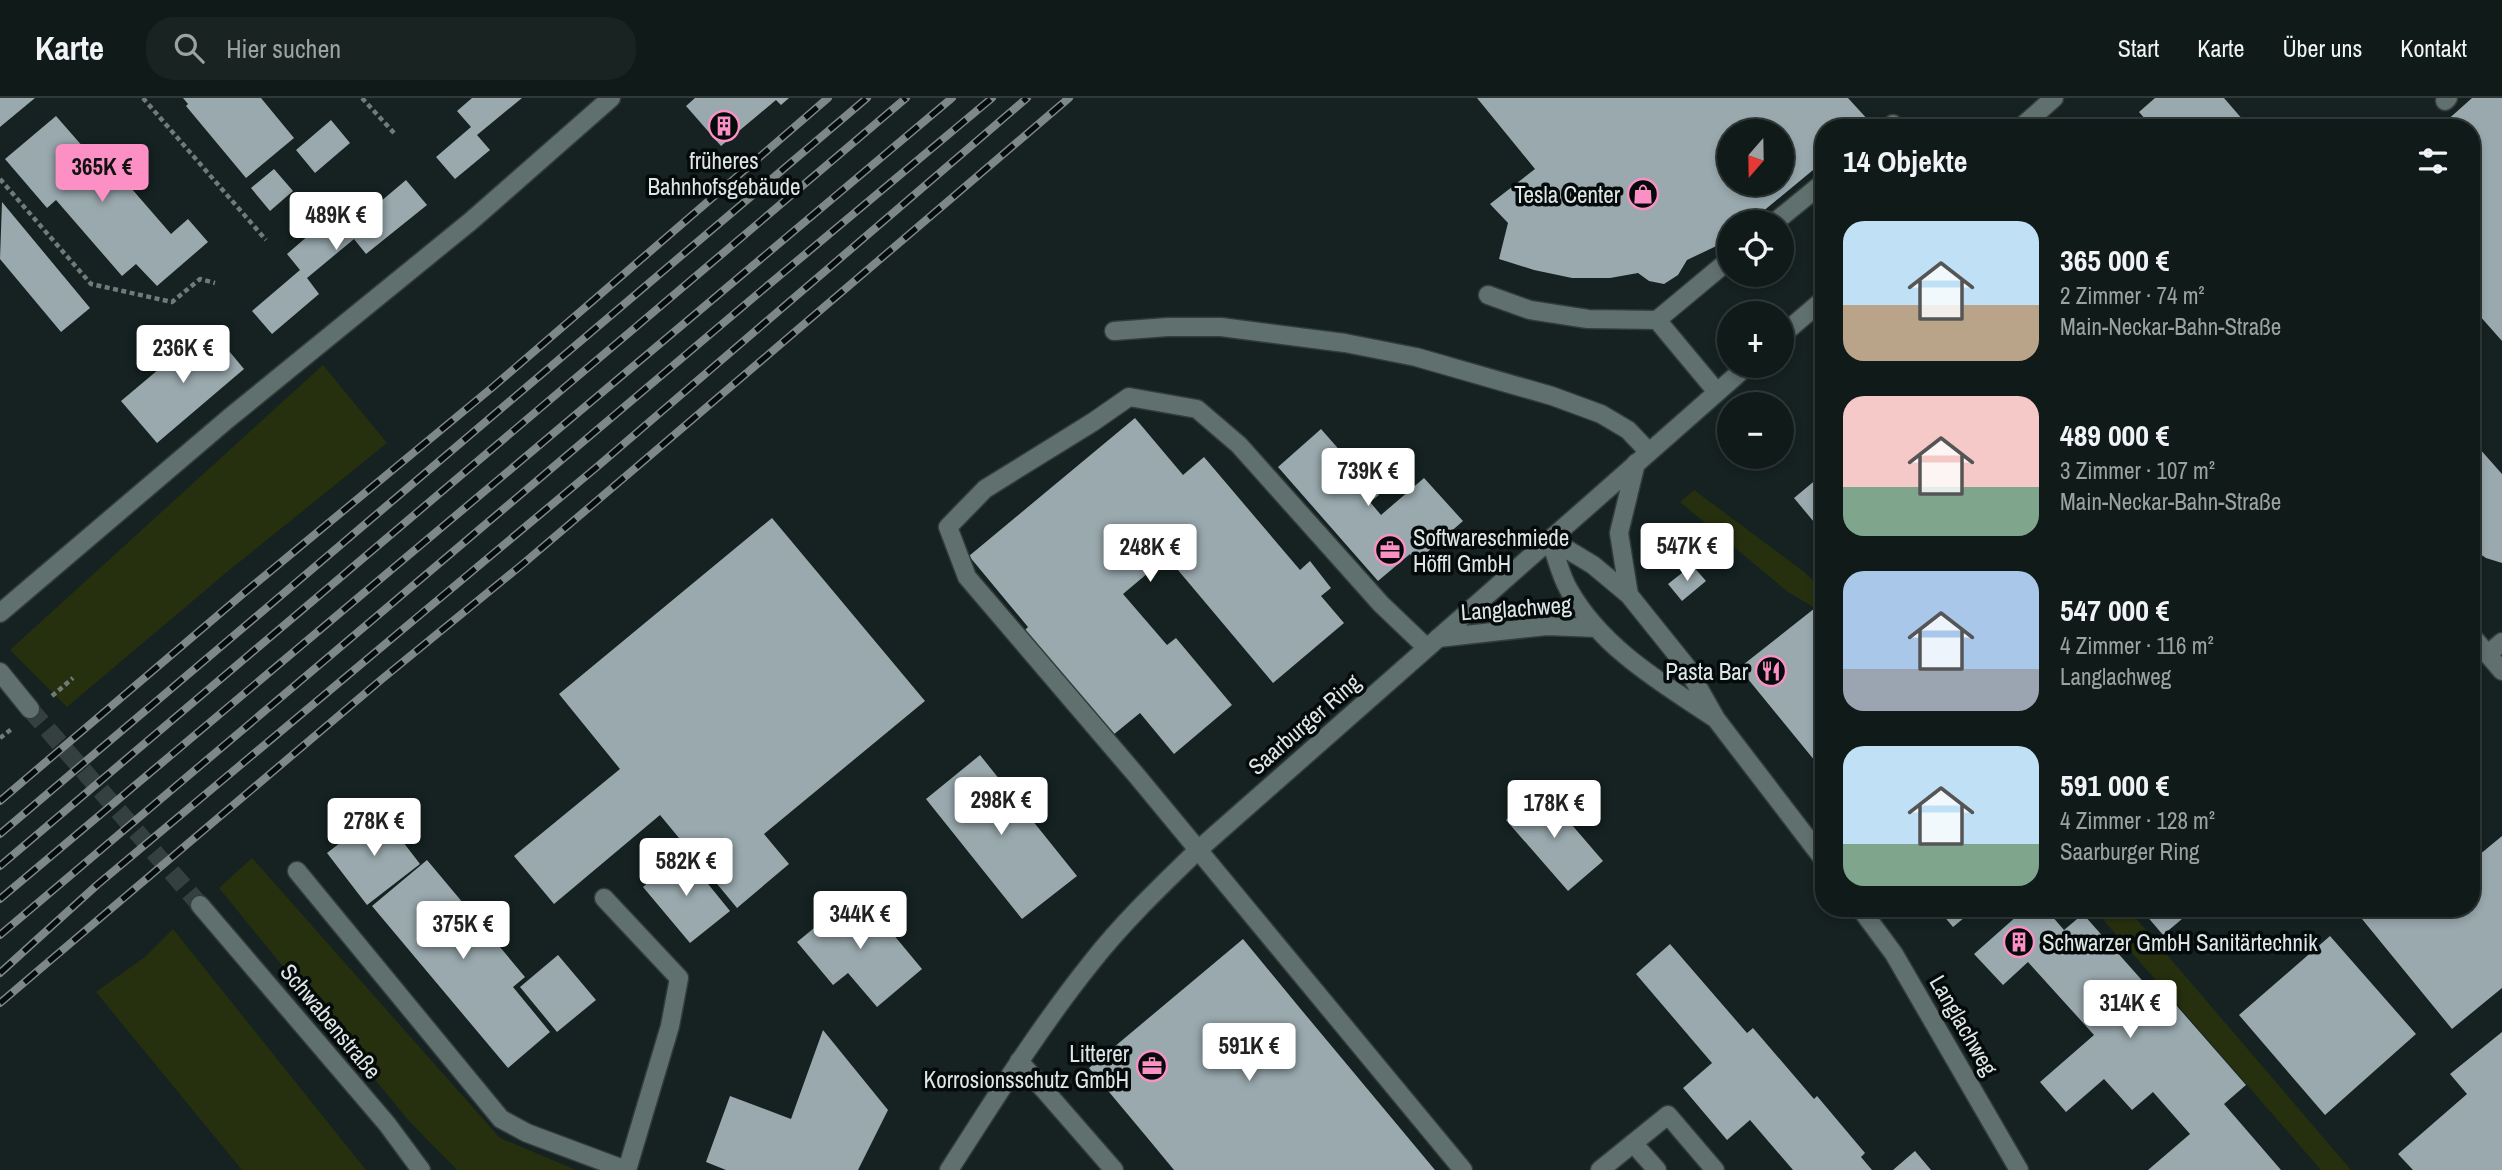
<!DOCTYPE html>
<html lang="de">
<head>
<meta charset="utf-8">
<style>
	body { margin:0; font-family:"Archivo Narrow",sans-serif; background:#192322; color:#f1f3f6; height:100vh; display:flex; flex-direction:column; font-size:26px; white-space:nowrap }
	* { box-sizing:border-box; margin:0 }
	p { font-size:23px; color:#9ca1a2 }
	.icon { flex:none; width:38px; height:38px; fill:none; stroke:currentColor; stroke-width:2; stroke-linecap:round; stroke-linejoin:round }
	.map { position:relative; flex:1; overflow:hidden }
	.drawer { position:absolute; left:1815px; top:21px; width:665px; height:798px; display:flex; flex-direction:column; background:#101a19; border-radius:28px; box-shadow:0 4px 10px #0003,0 0 0 2px #303838 }
	.drawer>* { flex:none }
	.needle { width:46px; rotate:200deg }
	.buttons { position:absolute; left:1717px; top:21px; display:grid; gap:14px }
	.buttons a { display:grid; place-items:center; width:77px; height:77px; border-radius:50%; background:#101a19; box-shadow:0 4px 10px #0003,0 0 0 2px #303838; font-size:35px }
	.price { position:absolute; translate:-50% -60px; padding:0 16px; border-radius:7px; background:#fff; color:#222; font-size:23px; line-height:46px; filter:drop-shadow(0 2px 4px #0008) }
	.price::after { content:''; position:absolute; left:50%; top:42px; width:21px; height:16px; margin-left:-10px; background:inherit; clip-path:polygon(0 0,100% 0,50% 100%) }
	.price.selected { background:#fc8fc3; color:#111 }
	ul { padding:0; list-style:none }
	li { display:flex; align-items:center; gap:21px; height:175px; padding:0 28px }
	li span { display:grid; place-items:center; flex:none; width:196px; height:140px; border-radius:21px; color:#555 }
	li>.icon { margin-inline-start:auto }
	span .icon { width:84px; height:84px; fill:#fffc; stroke-width:1 }
	li b { font-size:30px }
	h2 { display:flex; justify-content:space-between; align-items:center; height:84px; padding:0 28px; font-size:30px }
	header { display:flex; align-items:center; gap:42px; box-sizing:border-box; height:98px; padding:0 35px; background:#101a19; border-bottom:2px solid #303838 }
	header strong { font-size:33px }
	nav { display:flex; gap:38px; margin-inline-start:auto; font-size:24px }
	.search { width:490px; height:63px; background:#192322; display:flex; align-items:center; gap:18px; box-sizing:border-box; padding:0 24px; border-radius:28px; color:#9ca1a2; font-size:26px }
	.map>svg:first-child { display:block }
	.green { fill:#27300e }
	.building { fill:#99a9ae; fill-rule:evenodd }
	.lines { fill:none; stroke-linecap:round; stroke-linejoin:round }
	.tertiary-tunnel { stroke:#33403f; stroke-width:18; stroke-dasharray:18 9; stroke-linecap:butt }
	.service-casing { stroke:#323c3b; stroke-width:21 }
	.minor-casing { stroke:#323c3b; stroke-width:21 }
	.tertiary-casing { stroke:#323c3b; stroke-width:21 }
	.path { stroke:#6f7a79; stroke-width:4.5; stroke-dasharray:5 3.5; stroke-linecap:butt }
	.service { stroke:#60706e; stroke-width:18 }
	.minor { stroke:#60706e; stroke-width:18 }
	.tertiary { stroke:#60706e; stroke-width:18 }
	.rail-casing { stroke:#7d8887; stroke-width:8 }
	.rail { stroke:#050a0a; stroke-width:5; stroke-dasharray:16; stroke-linecap:butt }
	.labels { text-anchor:middle; dominant-baseline:central; stroke-width:7; stroke-linejoin:round; paint-order:stroke }
	.poi-label { font-size:23px; fill:#dee7e6; stroke:#050a0a; text-anchor:end }
	.street-label { font-size:23px; fill:#dee7e6; stroke:#050a0a }
</style>
</head>
<body>
<header>
<strong>Karte</strong>
<div class="search"><svg class="icon" aria-label="search" viewBox="0 0 24 24"><circle cx="10" cy="10" r="6"/><path d="M15 15l6 6"/></svg>Hier suchen</div>
<nav><a>Start</a><a>Karte</a><a>Über uns</a><a>Kontakt</a></nav>
</header>
<div class="map">
<svg width="2502" height="1072" viewBox="0 0 2502 1072">
	<rect width="100%" height="100%" fill="#152221"/>
	<path class="green" d="M323,267l64,78 -160,129 -160,135 -57,-57z
		M1694,392l109,81 20,19v26l-8,-8 -27,-16 -108,-90z
		M252,760l248,280 76,32h-119l-49,-50 -189,-232z
		M2093,810h34l224,262h-30z
		M173,831l193,241h-124l-146,-178 49,-35z"/>
	<path class="building" d="M0,0h35l-35,29z
		M183,0h78l33,40 -48,40 -60,-72 2,-2z
		M472,0h50l-45,37 13,15 -35,29 -19,-22 35,-30 -14,-16z
		M695,0h94l-8,7 -5,-5 -55,46 -35,-40z
		M1477,0h371l22,24 -7,6h-39v33l-74,61h-21v18l-42,20 -9,15 -14,9 -15,-3 -11,-8 -28,5h-38l-38,-8 -35,-11 9,-36 -18,-19 45,-35zM1729,33h53v53h-53z
		M2155,0h69l26,30h-97l-14,-16z
		M2472,0h30v243l-31,-35v-136l7,-6 -7,-9v-27h-23l-4,-5z
		M56,18l42,48 7,-6 66,76 17,-15 20,23 -51,44 -21,-22 -14,12 -66,-76 -9,8 -42,-49z
		M331,22l19,23 -35,30 -19,-23z
		M274,71l19,22 -23,20 -19,-23z
		M406,82l21,25 -61,49 -12,-15 -47,39 12,16 -47,40 -20,-23 48,-41 -13,-16 45,-39 15,15z
		M2,104l88,106 -29,24 -61,-73z
		M209,229l35,42 -87,74 -36,-42z
		M1135,320l48,57 21,-18 96,113 10,-9 21,27 -10,8 23,27 -71,60 -106,-126 -44,37 44,51 9,-7 56,67 -58,49 -34,-41 -27,22 -88,-105 3,-3 -59,-71z
		M1321,331l58,66 -9,7 11,13 43,-37 39,43 -47,41 -6,-8 -32,27 -100,-114z
		M2471,341l31,35v89l-16,-5 -15,-10z
		M1824,375v61l-30,-36z
		M772,420l153,183 -161,133 25,30 -52,44 -77,-93 -106,89 -40,-48 106,-87 -61,-75z
		M1692,467l14,16 -24,20 -14,-17z
		M1815,510l9,8v156l-85,-104z
		M980,657l97,121 -55,43 -96,-120z
		M1541,691l62,72 -35,30 -62,-71z
		M380,714l40,52 -53,41 -40,-52z
		M2502,738v152l-50,41 -99,-121h118v-49l2,1z
		M683,755l47,58 -40,32 -47,-56z
		M427,762l98,117 -12,10 37,45 -42,36 -136,-162z
		M858,794l64,77 -45,38 -29,-34 -15,12 -36,-43z
		M1937,810h39l-23,19z
		M2026,810h19l19,22 19,-16 65,73 7,-6 91,104 -22,19 57,66h-133l42,-36 -37,-42 -21,18 -28,-31 -38,33 -26,-30 54,-47 -66,-73 -25,23 -29,-31z
		M2140,810h55l-32,27z
		M2330,838l86,98 -91,81 -86,-100z
		M1243,841l56,68 136,163h-261l-29,-35 -56,-67z
		M1670,846l77,89 6,-5 61,71 3,-3 48,57 -4,4 11,13h-79l-43,-50 -23,20 -44,-52 29,-25 -76,-89z
		M558,857l38,45 -39,32 -37,-45z
		M823,932l65,80 -30,60h-132l-20,-8 24,-66 61,23z
		M2502,934v138h-89l-15,-16 69,-60 -17,-20z
		M1915,1053l16,19h-38z"/>
	<g class="lines">
		<path class="tertiary-tunnel" d="M30,611l170,196"/>
		<g class="service-casing">
			<path id="service" d="M2445,3l3,-3
				M1889,30l4,-4
				M1775,124l49,-40
				M1488,197l42,15 58,9 69,1 60,72
				M1657,222l72,-60
				M1114,233l54,-4h53l124,16 71,14 136,39 49,18 27,16 21,22
				M1427,550l-46,-44 -142,-159 -42,-36 -68,-12 -36,25 -108,67 -37,38 19,50 170,199 326,394
				M604,800l75,80 -9,48 -43,144
				M1019,963l95,109
				M1633,1045l24,27
				M1600,1072l68,-55 47,55"/>
		</g>
		<g class="minor-casing">
			<path id="minor" d="M2020,30l34,-30
				M1782,237l42,-36
				M1550,441l43,26 36,30 57,71 30,53 108,141
				M1550,441c6,16 10,36 19,51 32,57 91,92 144,127
				M1629,497l-10,-62 17,-70
				M0,515l229,-195 242,-197 140,-123
				M2471,537l31,36
				M1438,540l109,-12 50,2
				M2488,556l14,-12
				M297,773l204,248 26,14 99,37
				M1860,810l34,46 125,216
				M949,1072c45,-70 90,-142 142,-207 32,-41 70,-77 107,-113l549,-484"/>
		</g>
		<g class="tertiary-casing">
			<path id="tertiary" d="M0,574l30,37
				M200,807l187,219 34,46"/>
		</g>
		<path class="path" d="M143,0l123,142
			M362,0l32,35
			M0,81l91,105 81,18 28,-23 15,4
			M52,598l21,-18
			M0,640l13,-10"/>
		<use href="#service" class="service"/>
		<use href="#minor" class="minor"/>
		<use href="#tertiary" class="tertiary"/>
		<g class="rail-casing">
			<path id="rail" d="M0,703l244,-208 250,-207 334,-288
				M0,736l867,-736
				M0,768l906,-768
				M0,801l952,-801
				M0,837l760,-643 232,-194
				M0,875l97,-88 501,-419 429,-368
				M0,905l382,-324 142,-116 545,-465"/>
		</g>
		<use href="#rail" class="rail"/>
	</g>
	<defs>
		<g id="building-ring" transform="scale(1.575)"><circle r="9.5" fill="#050a0a" stroke="#fc8fc3" stroke-width="1.5"/><path d="M-4-6H4V6H1V3H-1V6H-4ZM-2.5-4.3h1.7v1.8h-1.7ZM.8-4.3h1.7v1.8H.8ZM-2.5-1h1.7V.8h-1.7ZM.8-1h1.7V.8H.8Z" fill="#fc8fc3"/></g>
		<g id="shop-ring" transform="scale(1.575)"><circle r="9.5" fill="#050a0a" stroke="#fc8fc3" stroke-width="1.5"/><path d="M-5-2.5h2.3a2.7 3.5 0 0 1 5.4 0H5L5.5 6h-11ZM-1.5-2.5h3a1.5 2.3 0 0 0-3 0Z" fill="#fc8fc3"/></g>
		<g id="office-ring" transform="scale(1.575)"><circle r="9.5" fill="#050a0a" stroke="#fc8fc3" stroke-width="1.5"/><path d="M-6-3h4V-5.5h4V-3h4V5H-6ZM-1-4.5V-3h2v-1.5ZM-6 0V1H6V0Z" fill="#fc8fc3"/></g>
		<g id="restaurant-ring" transform="scale(1.575)"><circle r="9.5" fill="#050a0a" stroke="#fc8fc3" stroke-width="1.5"/><path d="M-5-6h1v4h1v-4h1v4h1v-4h1v5L-1.5 .5V6h-2V.5L-5-1ZM5-6V6H3V1.5H1.5Q1.5-4 5-6Z" fill="#fc8fc3"/></g>
	</defs>
	<g fill-rule="evenodd">
		<use href="#building-ring" x="724" y="28"/>
		<use href="#shop-ring" x="1643" y="96"/>
		<use href="#office-ring" x="1390" y="452"/>
		<use href="#restaurant-ring" x="1771" y="573"/>
		<use href="#building-ring" x="2019" y="844"/>
		<use href="#office-ring" x="1152" y="968"/>
	</g>
	<g class="labels">
		<g class="poi-label">
			<text x="724" y="62" text-anchor="middle">früheres<tspan x="724" dy="26">Bahnhofsgebäude</tspan></text>
			<text x="1620" y="96">Tesla Center</text>
			<text x="1413" y="439" text-anchor="start">Softwareschmiede<tspan x="1413" dy="26">Höffl GmbH</tspan></text>
			<text x="1748" y="573">Pasta Bar</text>
			<text x="2042" y="844" text-anchor="start">Schwarzer GmbH Sanitärtechnik</text>
			<text x="1129" y="955">Litterer<tspan x="1129" dy="26">Korrosionsschutz GmbH</tspan></text>
		</g>
		<g class="street-label">
			<text transform="translate(1516 510) rotate(-4)">Langlachweg</text>
			<text transform="translate(1304 626) rotate(-41)">Saarburger Ring</text>
			<text transform="translate(331 923) rotate(50)">Schwabenstraße</text>
			<text transform="translate(1964 927) rotate(60)">Langlachweg</text>
		</g>
	</g>
</svg>
<div class="buttons">
<a><svg class="needle" viewBox="-14 -14 28 28"><path d="M0-13l5 13h-10z" fill="#e53935"/><path d="M0 13l5-13h-10z" fill="#9ca1a2"/></svg></a>
<a><svg class="icon" aria-label="locate" viewBox="0 0 24 24"><circle cx="12" cy="12" r="6"/><path d="M12 2v4M12 18v4M2 12h4M18 12h4"/></svg></a>
<a>+</a>
<a>−</a>
</div>
<b class="price selected" style="left:102px;top:106px">365K €</b>
<b class="price" style="left:336px;top:154px">489K €</b>
<b class="price" style="left:183px;top:287px">236K €</b>
<b class="price" style="left:1368px;top:410px">739K €</b>
<b class="price" style="left:1687px;top:485px">547K €</b>
<b class="price" style="left:1150px;top:486px">248K €</b>
<b class="price" style="left:1001px;top:739px">298K €</b>
<b class="price" style="left:1554px;top:742px">178K €</b>
<b class="price" style="left:374px;top:760px">278K €</b>
<b class="price" style="left:686px;top:800px">582K €</b>
<b class="price" style="left:860px;top:853px">344K €</b>
<b class="price" style="left:463px;top:863px">375K €</b>
<b class="price" style="left:2130px;top:942px">314K €</b>
<b class="price" style="left:1249px;top:985px">591K €</b>
<section class="drawer">
<h2>14 Objekte<svg class="icon" aria-label="filters" viewBox="0 0 24 24"><path d="M4 7h16M4 17h16"/><circle cx="9" cy="7" r="2"/><circle cx="15" cy="17" r="2"/></svg></h2>
<ul>
<li><span style="background:linear-gradient(#bfe0f5 60%,#b9a48a 0)"><svg class="icon" aria-label="home" viewBox="0 0 24 24"><path d="M3 11l9-7 9 7M6 9v11h12V9"/></svg></span><div><b>365 000 €</b><p>2 Zimmer · 74 m²</p><p>Main-Neckar-Bahn-Straße</p></div></li>
<li><span style="background:linear-gradient(#f6c9c9 65%,#7fa58c 0)"><svg class="icon" aria-label="home" viewBox="0 0 24 24"><path d="M3 11l9-7 9 7M6 9v11h12V9"/></svg></span><div><b>489 000 €</b><p>3 Zimmer · 107 m²</p><p>Main-Neckar-Bahn-Straße</p></div></li>
<li><span style="background:linear-gradient(#a9c7e8 70%,#9aa5b1 0)"><svg class="icon" aria-label="home" viewBox="0 0 24 24"><path d="M3 11l9-7 9 7M6 9v11h12V9"/></svg></span><div><b>547 000 €</b><p>4 Zimmer · 116 m²</p><p>Langlachweg</p></div></li>
<li><span style="background:linear-gradient(#bfe0f5 70%,#7fa58c 0)"><svg class="icon" aria-label="home" viewBox="0 0 24 24"><path d="M3 11l9-7 9 7M6 9v11h12V9"/></svg></span><div><b>591 000 €</b><p>4 Zimmer · 128 m²</p><p>Saarburger Ring</p></div></li>
</ul>
</section>
</div>
</body>
</html>
